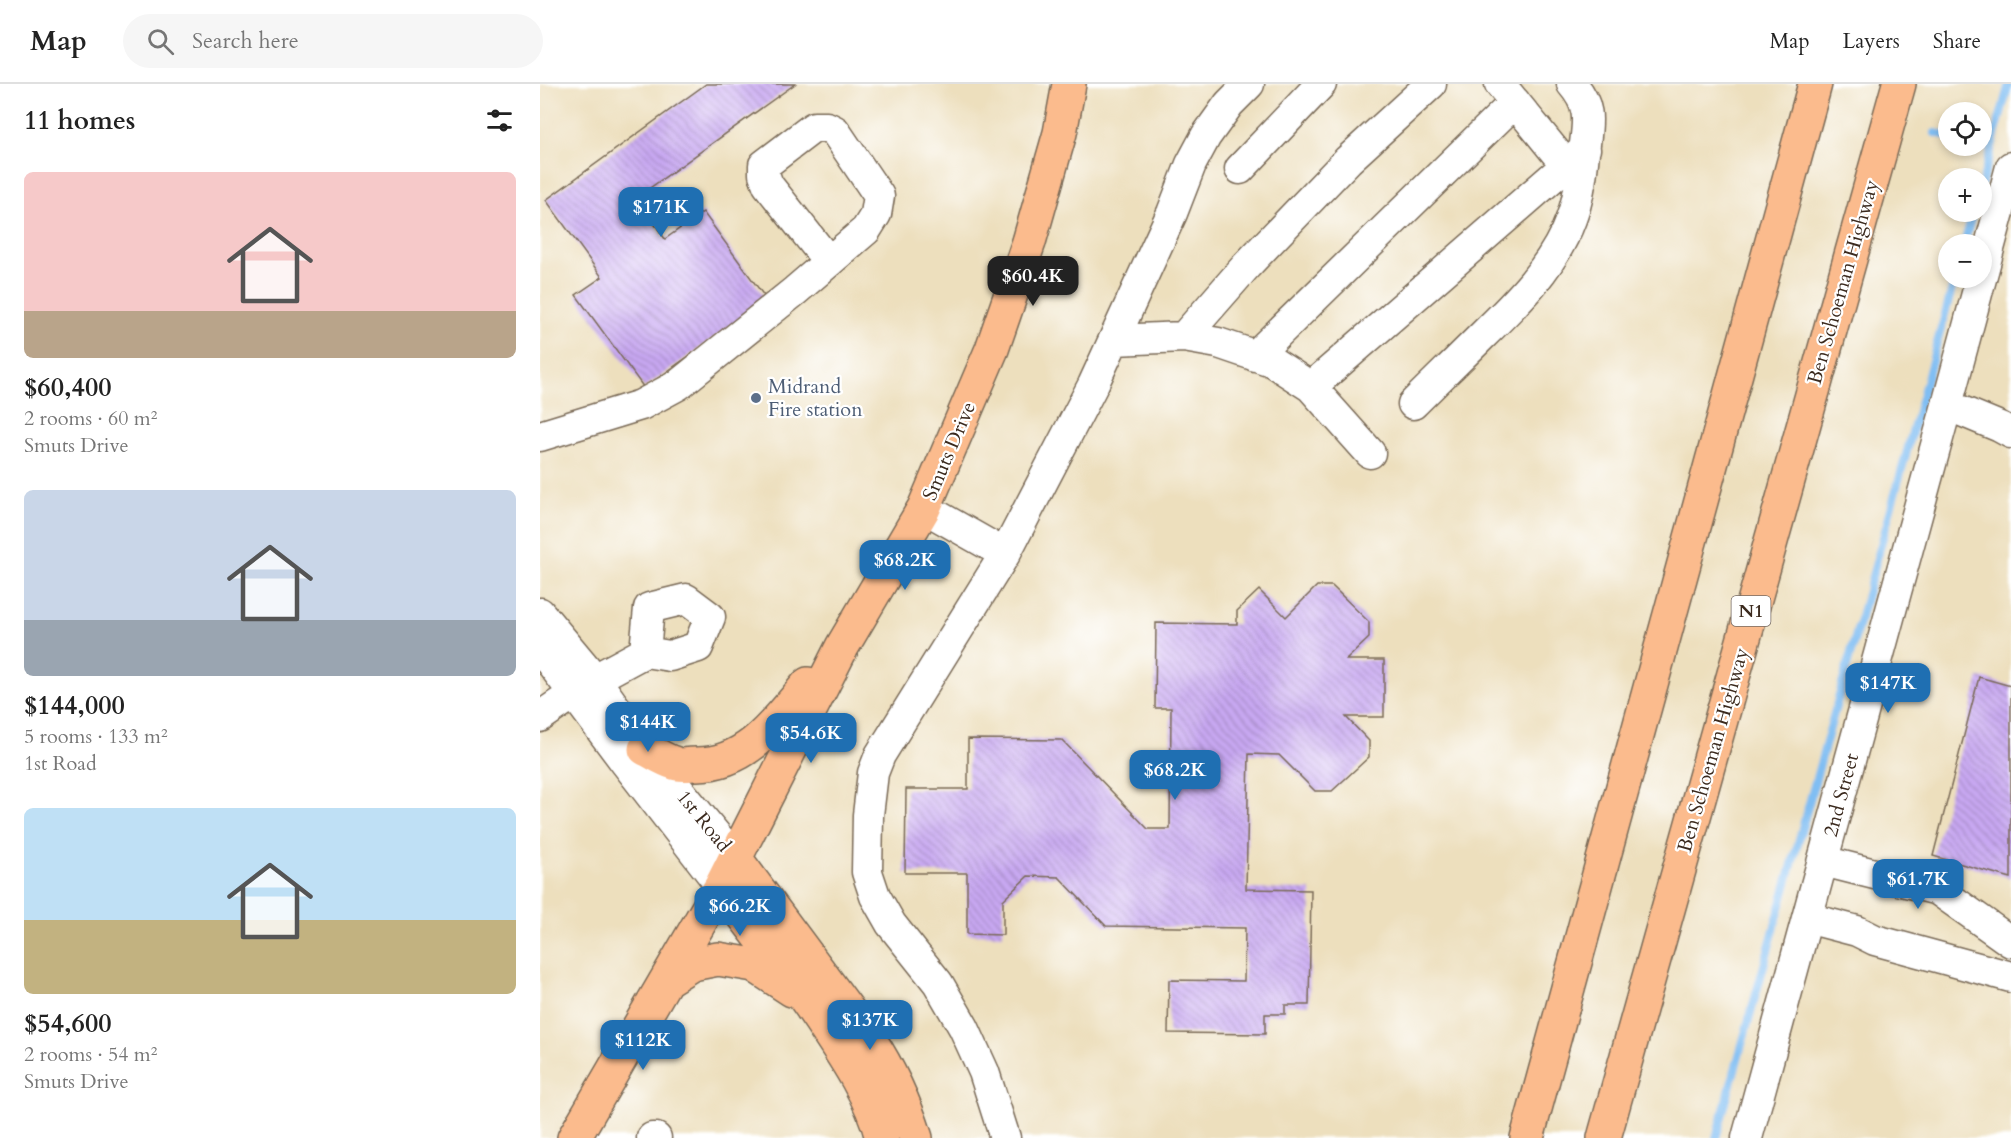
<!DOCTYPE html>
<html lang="en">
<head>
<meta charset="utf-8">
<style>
	body { margin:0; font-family:Cardo,serif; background:#f6f6f6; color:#222; height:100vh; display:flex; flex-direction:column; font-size:22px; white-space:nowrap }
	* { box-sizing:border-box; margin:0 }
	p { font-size:20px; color:#767676 }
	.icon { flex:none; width:33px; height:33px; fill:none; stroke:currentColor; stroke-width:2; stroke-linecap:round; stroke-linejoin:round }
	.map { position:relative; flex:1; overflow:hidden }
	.details { display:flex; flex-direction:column; background:#fff; width:540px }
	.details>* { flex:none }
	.tools { position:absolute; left:1398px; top:18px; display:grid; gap:12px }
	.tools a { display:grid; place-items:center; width:54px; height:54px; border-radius:50%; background:#fff; box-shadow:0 3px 9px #0003; font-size:30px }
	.price { position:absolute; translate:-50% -51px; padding:0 14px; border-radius:12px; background:#1f6fb2; color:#fff; font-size:20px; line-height:39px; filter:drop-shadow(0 2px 3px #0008) }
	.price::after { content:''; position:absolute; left:50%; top:36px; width:18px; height:14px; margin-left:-9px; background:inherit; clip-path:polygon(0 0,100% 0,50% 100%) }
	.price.on { background:#222; color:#fff }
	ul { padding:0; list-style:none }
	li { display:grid; align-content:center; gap:12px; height:318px; padding:0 24px }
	li span { display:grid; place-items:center; height:186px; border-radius:9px; color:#555 }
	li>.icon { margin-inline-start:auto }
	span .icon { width:108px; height:108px; fill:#fffc; stroke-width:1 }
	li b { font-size:26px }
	h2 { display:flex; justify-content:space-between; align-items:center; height:72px; padding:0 24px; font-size:26px }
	header { display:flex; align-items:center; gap:36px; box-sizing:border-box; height:84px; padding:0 30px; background:#fff; border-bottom:2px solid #e0e0e0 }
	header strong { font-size:28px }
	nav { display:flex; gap:33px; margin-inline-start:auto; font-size:21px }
	.search { width:420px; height:54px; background:#f6f6f6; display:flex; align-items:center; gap:15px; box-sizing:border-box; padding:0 21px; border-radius:33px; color:#767676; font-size:22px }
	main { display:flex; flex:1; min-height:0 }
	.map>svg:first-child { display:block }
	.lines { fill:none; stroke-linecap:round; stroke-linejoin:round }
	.stream { stroke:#80bef3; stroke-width:8 }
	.building { fill:url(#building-back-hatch) }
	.minor-casing { stroke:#796956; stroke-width:33 }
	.major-casing { stroke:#796956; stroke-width:36 }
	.highway-casing { stroke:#796956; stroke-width:36 }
	.minor { stroke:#fff; stroke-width:30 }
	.major { stroke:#fbbb8d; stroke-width:33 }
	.highway { stroke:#fbbb8d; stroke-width:33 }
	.service-dot { fill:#5c6f8a; stroke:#fff; stroke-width:2 }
	.labels { text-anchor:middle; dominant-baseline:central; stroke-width:4.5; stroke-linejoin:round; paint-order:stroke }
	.shield { fill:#fff; stroke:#766a62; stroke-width:1.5 }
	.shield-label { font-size:18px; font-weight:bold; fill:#3b2a1e }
	.street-label { font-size:20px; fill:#3b2a1e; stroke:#fff }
	.service-label { font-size:20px; fill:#4e5e75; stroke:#fff; text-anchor:start }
</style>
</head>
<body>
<header>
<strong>Map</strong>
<div class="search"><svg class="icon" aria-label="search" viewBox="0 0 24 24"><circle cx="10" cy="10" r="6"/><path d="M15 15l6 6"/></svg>Search here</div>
<nav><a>Map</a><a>Layers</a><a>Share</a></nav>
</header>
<main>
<section class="details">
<h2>11 homes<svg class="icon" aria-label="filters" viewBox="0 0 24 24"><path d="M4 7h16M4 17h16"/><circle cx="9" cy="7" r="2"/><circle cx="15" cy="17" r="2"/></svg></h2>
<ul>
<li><span style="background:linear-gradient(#f6c9c9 75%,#b9a48a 0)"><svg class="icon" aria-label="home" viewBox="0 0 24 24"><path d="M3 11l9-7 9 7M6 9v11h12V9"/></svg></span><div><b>$60,400</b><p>2 rooms · 60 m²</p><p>Smuts Drive</p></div></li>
<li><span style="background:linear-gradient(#c9d6e8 70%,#9aa5b1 0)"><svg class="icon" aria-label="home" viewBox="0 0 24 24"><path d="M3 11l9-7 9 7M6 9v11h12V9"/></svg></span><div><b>$144,000</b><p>5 rooms · 133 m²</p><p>1st Road</p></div></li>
<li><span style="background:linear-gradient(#bfe0f5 60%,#c2b280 0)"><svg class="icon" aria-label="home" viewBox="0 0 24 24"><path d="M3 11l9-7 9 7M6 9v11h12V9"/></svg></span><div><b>$54,600</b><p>2 rooms · 54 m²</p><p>Smuts Drive</p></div></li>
</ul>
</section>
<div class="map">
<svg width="1471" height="1054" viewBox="0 0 1471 1054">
	<defs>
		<pattern id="building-back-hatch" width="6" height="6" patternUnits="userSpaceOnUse" patternTransform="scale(1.5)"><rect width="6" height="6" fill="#c8a8f2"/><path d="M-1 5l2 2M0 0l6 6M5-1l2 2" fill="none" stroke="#a489c3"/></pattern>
	</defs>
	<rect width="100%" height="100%" fill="#fff"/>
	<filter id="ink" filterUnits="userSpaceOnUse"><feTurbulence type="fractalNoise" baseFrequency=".0167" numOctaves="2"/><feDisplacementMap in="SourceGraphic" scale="12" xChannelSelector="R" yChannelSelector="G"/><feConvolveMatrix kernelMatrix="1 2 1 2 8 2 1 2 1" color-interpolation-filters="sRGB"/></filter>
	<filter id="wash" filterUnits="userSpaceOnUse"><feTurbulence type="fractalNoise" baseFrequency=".008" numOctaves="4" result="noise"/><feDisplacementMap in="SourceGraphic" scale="24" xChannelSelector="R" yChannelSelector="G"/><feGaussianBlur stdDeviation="1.35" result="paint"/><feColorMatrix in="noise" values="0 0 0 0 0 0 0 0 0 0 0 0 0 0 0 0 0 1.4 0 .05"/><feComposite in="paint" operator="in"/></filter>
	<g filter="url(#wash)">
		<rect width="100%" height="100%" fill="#eddfbd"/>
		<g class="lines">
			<path class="stream" d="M1395,49l13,3
				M1442,99l27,-99
				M1424,160l9,-32
				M1176,1054l239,-860"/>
		</g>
		<g id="blocks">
			<path class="building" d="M166,0h89l-159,114 29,41 38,-27 64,88 -123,88 -68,-93 26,-18 -56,-77z
				M777,502h15l37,36v16l-23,22h38v57h-38l23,24v16l-37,34h-17l-36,-36 -30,-1 -3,135 65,1 -2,115h-24v9h-20v20l-97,-1 1,-53 75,1 1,-53 -139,-2 -47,-49 -31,-1 -25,24v35l-36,-1v-61h-62l1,-84h62v-50l94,1 86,89h22l1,-121h-16l1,-85 81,1v-13l22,-21 27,27z
				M1439,593l32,9v192l-78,-22z"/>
		</g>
	</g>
	<g filter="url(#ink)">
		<use href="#blocks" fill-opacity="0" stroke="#796956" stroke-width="1.5"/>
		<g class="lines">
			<g class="minor-casing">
				<path id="minor" d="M960,0l66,81
					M700,85l81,-85
					M644,253l63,-72 101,-105 83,-76
					M574,256l70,-3 34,6 53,18 40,26 59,66
					M715,272l260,-254
					M771,303l274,-238
					M873,320c22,-22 45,-44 68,-67 35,-34 73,-71 90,-118 8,-21 11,-44 13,-67 3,-28 9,-44 -12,-68
					M1407,321l53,22 11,6
					M0,352l101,-31 37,-20 117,-94 71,-61 10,-16 3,-18 -44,-65 -8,-4h-13l-50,38v9l4,11 61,77
					M384,424l81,46
					M0,529l55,66 50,70 90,109
					M0,564l85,114 96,124
					M0,633l55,-38 50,-27 4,-44 37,-9 24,18 -12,30 -28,9 -25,-4
					M1283,777l115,29 73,52
					M1267,834l50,13 18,9 136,37
					M112,1054h4
					M465,1054l-21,-66 -20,-44 -26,-45 -47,-59 -16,-28 -8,-24 1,-57 5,-42 7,-18 125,-201 88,-169 79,-172 19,-49 15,-28 23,-32 20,-20
					M1207,1054l200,-733 64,-238"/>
			</g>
			<g class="major-casing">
				<path id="major" d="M105,665c9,4 19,11 29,14 6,3 16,1 23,1 52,0 81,-45 111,-80
					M195,774l135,182c21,32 34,61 46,98
					M181,802c34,44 68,88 99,134 24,36 51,75 62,118
					M128,895l24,-15 26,-5 36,6 38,25
					M34,1054l147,-252 121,-239 82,-139 68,-159 37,-107 31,-109 9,-49"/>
			</g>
			<g class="highway-casing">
				<path id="highway" d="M987,1054l288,-1054
					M1064,1054l295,-1054"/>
			</g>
			<use href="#minor" class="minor"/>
			<use href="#major" class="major"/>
			<use href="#highway" class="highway"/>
		</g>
	</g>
	<circle class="service-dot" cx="216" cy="314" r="6"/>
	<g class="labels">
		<rect class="shield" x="1191.5" y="512" width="39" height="30" rx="4.5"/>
		<g class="shield-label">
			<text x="1211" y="527">N1</text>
		</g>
		<g class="street-label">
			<text transform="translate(1303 198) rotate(-74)">Ben Schoeman Highway</text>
			<text transform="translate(409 367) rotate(-67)">Smuts Drive</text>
			<text transform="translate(1173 666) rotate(-74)">Ben Schoeman Highway</text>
			<text transform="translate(1301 711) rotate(-75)">2nd Street</text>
			<text transform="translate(164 737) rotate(51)">1st Road</text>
		</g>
		<g class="service-label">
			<text x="228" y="302">Midrand<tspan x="228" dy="23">Fire station</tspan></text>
		</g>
	</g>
</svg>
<div class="tools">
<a><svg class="icon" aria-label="locate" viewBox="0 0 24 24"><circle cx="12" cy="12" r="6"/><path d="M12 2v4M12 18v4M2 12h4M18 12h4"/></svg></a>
<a>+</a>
<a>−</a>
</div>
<b class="price" style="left:121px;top:154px">$171K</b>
<b class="price on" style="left:493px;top:223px">$60.4K</b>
<b class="price" style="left:365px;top:507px">$68.2K</b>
<b class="price" style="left:1348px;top:630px">$147K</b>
<b class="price" style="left:108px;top:669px">$144K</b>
<b class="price" style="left:271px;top:680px">$54.6K</b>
<b class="price" style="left:635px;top:717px">$68.2K</b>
<b class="price" style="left:1378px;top:826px">$61.7K</b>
<b class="price" style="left:200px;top:853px">$66.2K</b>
<b class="price" style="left:330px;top:967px">$137K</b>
<b class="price" style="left:103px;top:987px">$112K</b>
</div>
</main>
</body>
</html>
